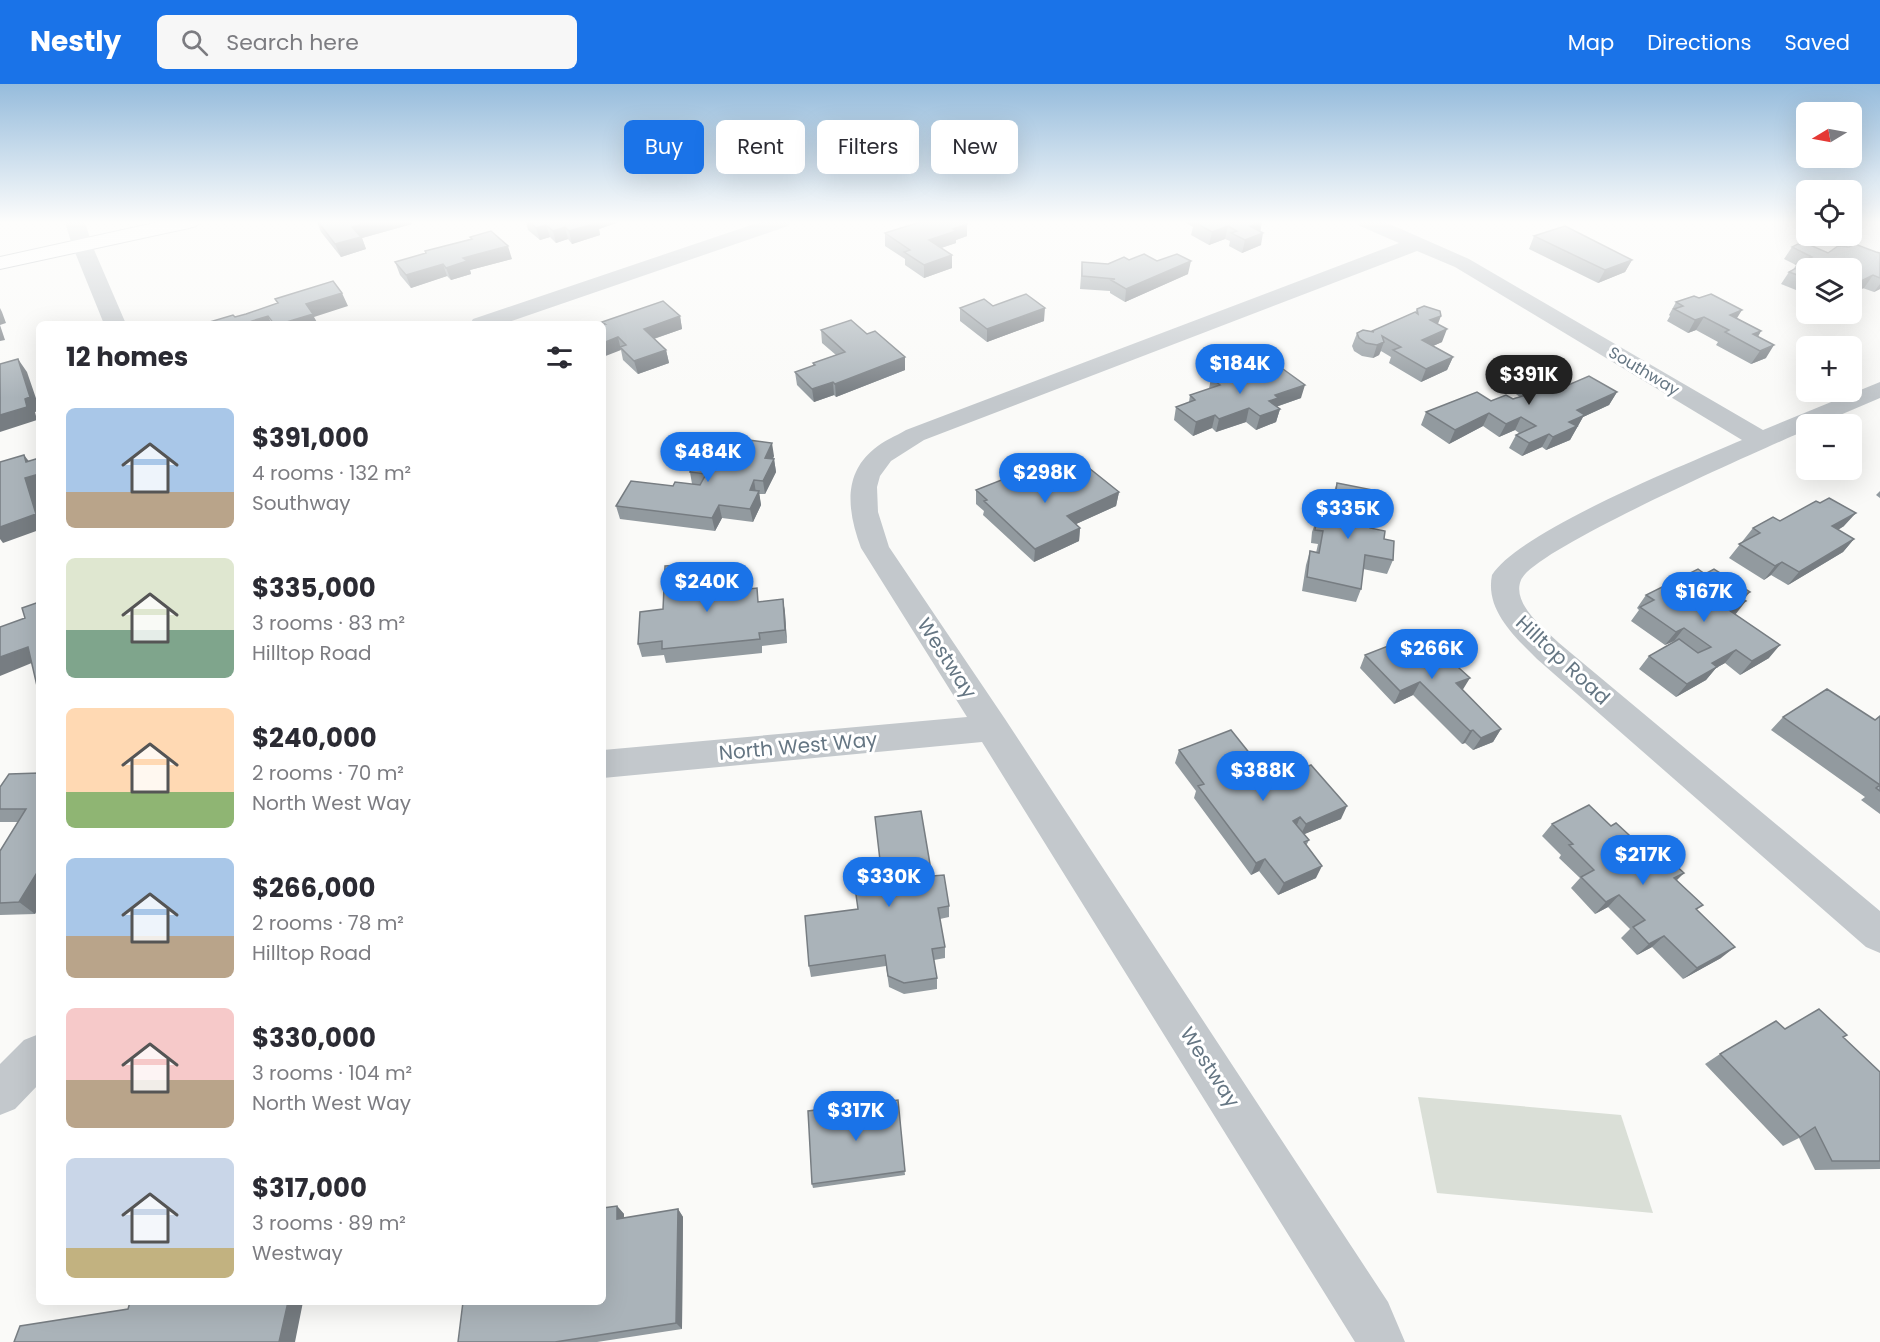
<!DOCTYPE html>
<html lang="en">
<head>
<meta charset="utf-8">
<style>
	body { margin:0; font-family:Poppins,sans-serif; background:#f7f7f7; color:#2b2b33; height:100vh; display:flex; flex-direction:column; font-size:22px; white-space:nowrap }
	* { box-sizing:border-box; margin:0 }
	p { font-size:20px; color:#7c7c81 }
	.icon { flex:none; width:33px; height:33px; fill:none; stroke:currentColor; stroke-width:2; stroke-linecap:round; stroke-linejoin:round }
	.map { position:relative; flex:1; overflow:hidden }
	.details { position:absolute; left:36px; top:237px; width:570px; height:984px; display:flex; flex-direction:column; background:#fff; border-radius:9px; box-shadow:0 6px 24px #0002 }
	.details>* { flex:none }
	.hud { position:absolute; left:624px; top:36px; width:570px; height:54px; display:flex; gap:12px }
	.needle { width:39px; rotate:260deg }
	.controls { position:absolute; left:1796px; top:18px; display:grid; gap:12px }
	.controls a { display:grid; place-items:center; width:66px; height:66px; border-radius:9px; background:#fff; box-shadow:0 6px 24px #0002; font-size:30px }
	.price { position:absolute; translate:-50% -51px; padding:0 14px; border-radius:21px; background:#1a73e8; color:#fff; font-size:20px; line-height:39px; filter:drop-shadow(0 2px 3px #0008) }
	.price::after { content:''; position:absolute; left:50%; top:36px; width:18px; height:14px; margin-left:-9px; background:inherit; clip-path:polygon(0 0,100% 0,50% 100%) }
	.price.selected { background:#222; color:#fff }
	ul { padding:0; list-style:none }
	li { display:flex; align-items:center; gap:18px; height:150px; padding:0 30px }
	li span { display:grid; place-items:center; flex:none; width:168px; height:120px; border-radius:9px; color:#555 }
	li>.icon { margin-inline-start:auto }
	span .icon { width:72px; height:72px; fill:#fffc; stroke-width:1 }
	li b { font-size:26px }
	h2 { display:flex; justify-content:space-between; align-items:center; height:72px; padding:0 30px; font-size:26px }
	.pill { padding:0 21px; border-radius:9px; background:#fff; box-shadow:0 6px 24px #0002; font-size:21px; line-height:54px }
	.pill.selected { background:#1a73e8; color:#fff }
	header { display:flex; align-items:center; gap:36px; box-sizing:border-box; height:84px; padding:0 30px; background:#1a73e8; color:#fff }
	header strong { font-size:28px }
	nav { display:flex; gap:33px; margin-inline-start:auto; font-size:21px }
	.search { width:420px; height:54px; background:#f7f7f7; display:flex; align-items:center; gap:15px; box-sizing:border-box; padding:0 21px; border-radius:9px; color:#7c7c81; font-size:22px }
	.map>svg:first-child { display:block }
	.green { fill:#dadfd7 }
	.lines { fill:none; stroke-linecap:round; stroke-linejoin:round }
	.major-casing { stroke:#b5babe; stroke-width:2 }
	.minor { fill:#c3c8cc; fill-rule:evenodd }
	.major { fill:#fff; fill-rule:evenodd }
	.wall { fill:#929a9f }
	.shaded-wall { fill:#777d82 }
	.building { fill:#aab3b9; stroke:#777d82; stroke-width:1.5 }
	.labels { text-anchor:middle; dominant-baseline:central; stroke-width:6; stroke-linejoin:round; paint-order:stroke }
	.far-street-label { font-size:16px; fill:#657683; stroke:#fff }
	.street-label { font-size:20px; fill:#657683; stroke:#fff }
</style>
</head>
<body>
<header>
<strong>Nestly</strong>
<div class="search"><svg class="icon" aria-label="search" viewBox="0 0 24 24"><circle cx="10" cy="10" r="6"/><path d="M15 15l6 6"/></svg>Search here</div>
<nav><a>Map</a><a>Directions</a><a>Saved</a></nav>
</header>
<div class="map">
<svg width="1880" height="1258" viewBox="0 0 1880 1258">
	<rect width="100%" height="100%" fill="#fafaf8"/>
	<path class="green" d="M1418,1013l203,18 32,98 -216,-20z"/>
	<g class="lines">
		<g class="major-casing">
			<path id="major" d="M159,138h40l-3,4 -7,2 -189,41v-12z"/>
		</g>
		<path class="minor" d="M65,138h20l7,23 34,79h-22l-32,-79z
			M760,138h31l-3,4 -285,98h-33l3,-5z
			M1357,138h28l84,37 294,171 117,-48v16l-61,26h-13v6c-42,19 -273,119 -285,150 -10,24 24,49 38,63l321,268v42l-14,-6 -329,-288c-23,-23 -52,-49 -45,-84 27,-44 197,-112 250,-135l-287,-173 -38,-16 -493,189 -33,21 -11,15 -3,11 1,25 11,35 116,172 383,583 17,40h-50l-373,-600 -379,36v-28l364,-33 -106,-169c-13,-35 -19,-73 13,-99 9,-8 22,-13 32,-19l493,-187 -39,-17z
			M39,950v50l-24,25 -15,6v-51l24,-24z"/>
		<use href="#major" class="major"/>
	</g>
	<path class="wall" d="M317,138h94l1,2 -50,14 4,11 -25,8 -20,-25z
		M526,138h93l-20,7 1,6 -28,9 -4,-5 -12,4 -6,-6 -10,3 -12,-10z
		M1185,138h77l-2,9 1,14 -19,8 -13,-7 1,-5 -5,-2 -16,6 -18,-10 2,-8z
		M967,140v12l-11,4v3l-15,5 11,7v13l-28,10 -19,-13v-6l-20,-13v-13z
		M1534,152l98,24 -7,12 -27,11 -69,-34z
		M470,153l42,22 -42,11 1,4 -20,6 -4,-4 -36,12 -11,-13 -5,-13 31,-9 -1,-2 46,-12z
		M1792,163l36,6h52v36l-6,3 -68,-24v26l-25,-10 8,-12 4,-2 3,-5 -12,-6z
		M1129,176l28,1 31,13 -63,28 -15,-9v-2l-30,-2 2,-27 26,2z
		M1676,218l61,16 24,13 -3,6 8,21 -15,6 -35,-19 2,-3 -22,-12 -8,3 -21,-12 3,-5 -1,-1z
		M993,222l51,15 -57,21 -27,-21v-13z
		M1417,225l20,15 5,18 -9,4 20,11 -6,13 -26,12 -32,-19 2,-6 -10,-6 -2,4 -6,3 -11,-2 -8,-5 -2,-5 5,-13 15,-2 43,-19z
		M680,232l2,13 -28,10 12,11 3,13 -31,11 -15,-14 -2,-10 -19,-28z
		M821,246l84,40 -69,27 -2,-2 -20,7 -17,-17 -2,-13 18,-6v-3l23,-8 -14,-12z
		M1263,292l38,22 -25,9 4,2 -4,13 -20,8 -10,-8 -30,10 -4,-4 -19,8 -19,-16 2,-13 13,-5 1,-7 19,-6 2,-11z
		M1515,292l51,10 51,6 -8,13 -26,12 -13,23 -24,10 -4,-3 -20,9 -13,-8 7,-13 3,-2 -4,-3 -16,7 -16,-11 -34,18 -28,-19 5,-13 94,-15 -11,-8z
		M737,363l37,9 -1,3h1l2,13 -11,22h-6l2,11 -8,17 -31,-4 -7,13 -95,-12 -4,-13 57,-20 19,-2 -2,-12z
		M1337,399l33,45 14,11 9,21 -6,14 -24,-5 -2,20 -5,13 -54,-11 4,-26 4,-14 6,2 2,-9 -7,-1 1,-11 5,-14 12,3 3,-25z
		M1025,400l13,7 81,1 -3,14 -40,18 4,4 -1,13 -45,21 -51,-47 1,-4 -8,-7v-14z
		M1880,407v7l-4,-3z
		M1780,437l64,5 -6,4 16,9 -11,13 -55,33 -17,-10 -7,5 -35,-22 24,-30z
		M709,492v17l51,9 23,-3 2,14 2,30 -25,3v7l-96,10 -2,-8 -22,2 -4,-13 25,-35z
		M1646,511l98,5 -9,14 34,44 -29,17 -15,-12 -9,5 -10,12 -30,17 -37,-28 10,-13 26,-14 -1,-1 -9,4 -34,-24 8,-11 -2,-2z
		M1365,571l98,35 38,39 -8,13 -20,8 -8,-7 -3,1 -49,-49 -19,9 -34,-36z
		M1880,632v98l-19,-14 4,-3 -94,-67 12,-13 92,3z
		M1179,666l76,10 86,59 -37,15 5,6 -3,6 10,32 -38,17 -19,-24 -8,4 -57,-77 2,-7 -21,-28z
		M39,689v133l-4,8 -35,1v-64l18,-29h-18v-35z
		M875,733l57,59 17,30v11l-9,2 5,28v11l-11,2 3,18v11l-33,5 -15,-7 -3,-21 -75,11 -2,-11 49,-57 23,-40z
		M1552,740l59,2 66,54 20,31 24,47 -38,21 -31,-32 -15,8 -16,-17 9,-9 -22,-22 -13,7 -24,-26 9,-10 -21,-20 2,-3 -19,-19z
		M1785,945l58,8 37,35v97l-65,1 -16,-32 -16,8 -78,-82 15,-10z
		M898,1016l7,75 -92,13 -1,-4z
		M617,1122l7,8v4l54,-9 5,8 -1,112 -85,13h-139z"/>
	<path class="shaded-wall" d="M368,138h43l1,2 -50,14 4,11 -25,8 -6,-13 17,-17z
		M593,138h26l-20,7 1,6 -28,9 -3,-13z
		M1259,138h3l-2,11 -10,-7z
		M967,140v12l-11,4v3l-27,9v-12l24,-11z
		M546,141l4,12 -10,3 -4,-12z
		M1228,142l-3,13 -16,6 3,-13z
		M565,143l3,12 -12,4 -3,-12z
		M1263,149l-2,12 -19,8 3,-13z
		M508,162l4,13 -42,11 1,4 -20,6 -5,-12 17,-10z
		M952,171v13l-28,10v-13z
		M1632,176l-7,12 -27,11 7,-13z
		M1191,177l-3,13 -63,28 1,-13z
		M443,180l4,12 -36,12 -5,-13z
		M1873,191l-9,13 -13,6v-8z
		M1880,200v5l-6,3z
		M342,209l6,13 -34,11 4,7h-38l26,-20z
		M0,224l2,4 4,11 -6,2z
		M1045,224l-1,13 -57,21v-13z
		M1742,226l-8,13 -12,5 8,-13z
		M268,232l4,8h-21l1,-3z
		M680,232l2,13 -35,12 -3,-12z
		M1441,232l-5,13 -6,-9z
		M1704,233l-8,13 -8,3 7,-13z
		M0,241l5,15 -5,1z
		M1447,245l-5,13 -25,11 5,-13z
		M1761,247l-8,13v-10z
		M618,253l3,13 -18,7v-14z
		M1384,258l-5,13 -6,3 4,-13z
		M1774,261l-8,13 -15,6 9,-13z
		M666,266l3,13 -31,11 -4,-13z
		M905,273v13l-69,27 -1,-13z
		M1453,273l-6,13 -26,12 5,-13z
		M18,275l9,13 12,35v4l-4,1 2,8 -37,12v-17l25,-16z
		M833,298l1,13 -20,7 -2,-13z
		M1305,301l-4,13 -26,9 -6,-6 6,-6z
		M1617,308l-8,13 -26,12 -13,23 -24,10 7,-13 24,-27z
		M1249,324l-3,14 -30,10 3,-13z
		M1280,325l-4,13 -20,8 4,-14z
		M1489,329l-6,13 -34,18 6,-14z
		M1215,331l-3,13 -19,8 3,-14z
		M1521,333l-6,13 -16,7 7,-13z
		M1549,350l-7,13 -20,9 7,-13z
		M772,359l2,13 -7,15 -2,-13z
		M24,371l15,19v16l-3,1 3,10v29l-36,13 -3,-4v-12l25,-49 1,-16z
		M774,375l2,13 -11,22 -2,-13z
		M754,396l2,13 -6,-3z
		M759,407l2,14 -8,17 -3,-13z
		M1119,408l-3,14 -51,23 2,-13z
		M719,421l3,13 -7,13 -3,-13z
		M1856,429l-12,13 -23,14 11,-14z
		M1080,444l-1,13 -45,21 1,-13z
		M1854,455l-11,13 -55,33 11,-13z
		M1782,478l-11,13 -7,5 11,-14z
		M706,479l3,13v31l-4,-13z
		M1750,508l-10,12 6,-3 -11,14 -17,8 22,-26z
		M783,515l2,14 2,30 -2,-13z
		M1684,544l-10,13 -9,4 11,-13z
		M1780,561l-11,13 -29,17 12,-14z
		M28,563l11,13 -39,16v-19z
		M1736,566l-11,13 -9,5 -10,12 -30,17 11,-13 25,-21z
		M1470,594l-8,13 -6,-8z
		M1420,598l-7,13 -19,9 6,-13z
		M1501,645l-8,13 -20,8 8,-12z
		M1473,646l-8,13 -3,1 8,-13z
		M1347,722l-6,13 -41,17 6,-12z
		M1300,733l-5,13 -2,-9z
		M1265,775l-6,12 -8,4 5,-12z
		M1322,782l-6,12 -38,17 6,-12z
		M38,787l1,1v34l-4,8 -16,-12z
		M1684,789l-12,12 2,-7z
		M1619,811l-11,12 -13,7 11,-12z
		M1664,852l-12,11 -15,8 12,-11z
		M1735,863l-14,11 -38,21 14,-11z
		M617,1122l7,8v12l-7,-7z
		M678,1125l5,8 -1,112 -6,-6z
		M288,1218h15l-8,40h-16z"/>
	<path class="building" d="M318,138h50l-16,5 9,10 -26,7z
		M530,138h67v1l-28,8 -4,-4 -12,4 -7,-6 -10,3z
		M920,138h45l2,2 -14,5 3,2 -27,9 23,15 -28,10 -20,-13 6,-2 -25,-17z
		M1194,138h65l-9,4 13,7 -18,7 -14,-7 6,-2 -9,-5 -16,6z
		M1565,142l67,34 -27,10 -71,-34z
		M491,147l17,15 -45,12 4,3 -21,7 -3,-4 -37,11 -11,-13 31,-9 -1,-2 47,-12 -2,-2z
		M1798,160l12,1 18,8 10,-7 11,1 6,-3 21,8 4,1v25l-7,-3 -22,11v-18h-45v10l-17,-6 11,-6 -4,-2 16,-7 -20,-10z
		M1144,170l13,7 20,-7 14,7 -65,28 -15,-9 4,-1 -33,-3v-14l26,2 16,-7 5,3z
		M333,197l9,12 -36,11 7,10 -33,10h-6l-6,-8 -16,5 2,2 -3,1h-45v-1l27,-8 2,2 11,-3 32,-11 -3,-4z
		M1026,210l19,14 -58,21 -27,-21 24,-9 9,7z
		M1711,210l31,16 -12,5 31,16 -8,3 21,11 -14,6 -35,-19 4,-2 -25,-13 -9,3 -21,-11 9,-3 -7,-4 18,-6 5,2z
		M663,217l17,15 -36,13 22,21 -32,11 -14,-14 6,-2 -8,-8 -15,6v-19h2l-3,-2z
		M1424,222l16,5 1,5 -11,4 17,9 -25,11 31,17 -27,12 -33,-19 8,-3 -19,-11 2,6 -7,3 -11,-2 -7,-5 -2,-5 6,-3 11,2 -2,-1 43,-19 3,2 -1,-5z
		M851,236l16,14 8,-3 30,26 -70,27 -2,-2 -21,7 -17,-17 20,-7 -2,-2 32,-11 -24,-22z
		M18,275l12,38 -5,2 2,8 -27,8v-51z
		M1534,284l32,18 23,-10 28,16 -40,18 8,5 -16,7 8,4 -24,11 -4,-3 -20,9 -13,-8 20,-9 -15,-9 -15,7 -17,-11 -34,17 -29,-18 51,-20 14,9 15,-6 7,4 13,-4 10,-4 -21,-15z
		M1283,285l22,16 -30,10 3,3 -9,3 11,8 -20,7 -11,-8 -30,11 -4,-4 -19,7 -20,-15 19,-7 -5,-5 30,-10 -9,-7 24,-8 9,6 13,-4 6,4z
		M741,355l31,4 -7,15 9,1 -11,22 -9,-1 -4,10 9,1 -9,18 -31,-4 -7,13 -96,-12 15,-25 42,5 2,-4 25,3 6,-11 -16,-2 16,-29 31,4z
		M24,371l2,7 13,-4v16l-14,4 11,36 -36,13v-65z
		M1089,384l30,24 -52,24 13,12 -45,21 -51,-48 3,-1 -11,-10 38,-15 11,9 4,-2 9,9z
		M1337,399l36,7 -3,38 15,3 -1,8 10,2 -1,19 -28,-5 -4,34 -54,-12 3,-26 9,2 4,-22 -8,-1 2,-12 15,3z
		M1829,414l27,15 -24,13 22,13 -55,33 -17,-10 -7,4 -36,-22 21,-11 -7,-5 20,-11 7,4 36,-20 4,2z
		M706,479l-1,31 52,-6 1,14 25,-3 2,31 -26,3 1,6 -98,10v-8l-24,3 2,-32 23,-3 2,-43z
		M1698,485l7,5 9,-5 36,23 -10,5 6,4 -17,9 51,35 -28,16 -16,-11 -24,13 5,4 -30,17 -38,-28 30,-17 19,14 13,-6 -27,-19 -8,4 -36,-25 14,-7 -8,-5z
		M39,518v83l-2,1 -9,-39 -28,10v-30l25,-9 -3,-10z
		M1416,551l26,25 6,-2 22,20 -14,5 45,46 -20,9 -8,-8 -3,1 -50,-49 -20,9 -35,-36z
		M1827,605l48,31 5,-4v69l-97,-68z
		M1231,646l24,30 8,-3 17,21 31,-13 36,41 -41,18 -6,-7 -7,4 16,19 -5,2 18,24 -38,17 -19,-24 -9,4 -58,-77 6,-2 -25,-34z
		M39,689v98h-1l-19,31 -19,1v-52l26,-42h-26v-22l9,-13z
		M1880,701v6l-4,-3z
		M1589,721l22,21 5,-3 26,24 10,-4 32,30 -10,5 29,27 -7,4 39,38 -38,21 -33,-32 -15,8 -16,-17 12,-7 -26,-25 -13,7 -25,-25 13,-7 -25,-25 4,-1 -21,-20z
		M921,727l11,65 12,-1 5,31 -11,2 7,39 -13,2 5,29 -33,5 -16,-7 -3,-21 -76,11 -4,-50 53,-7 -5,-36 28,-4 -6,-52z
		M1819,925l28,26 -4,2 37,35v89h-48l-17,-34 -15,10 -80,-83 56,-33 9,8z
		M898,1016l7,71 -93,13 -4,-73z
		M617,1122v13l61,-10 -2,114 -121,19h-97l5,-40h140v-94z
		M130,1218h158l-9,40h-265l6,-16 108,-17z"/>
	<linearGradient id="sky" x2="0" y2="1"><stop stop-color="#96bcdc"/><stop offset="0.44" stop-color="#fdfdfc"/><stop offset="1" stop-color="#fdfdfc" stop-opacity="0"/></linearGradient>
	<rect width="1880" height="314" fill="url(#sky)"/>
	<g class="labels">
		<g class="far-street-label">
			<text transform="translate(1644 287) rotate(31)">Southway</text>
		</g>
		<g class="street-label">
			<text transform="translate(947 574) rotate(57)">Westway</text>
			<text transform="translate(1563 576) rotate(43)">Hilltop Road</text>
			<text transform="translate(798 662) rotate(-5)">North West Way</text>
			<text transform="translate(1210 983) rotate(57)">Westway</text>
		</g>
	</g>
</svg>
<div class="controls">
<a><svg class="needle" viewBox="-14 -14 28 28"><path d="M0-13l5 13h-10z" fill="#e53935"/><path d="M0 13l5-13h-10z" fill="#7c7c81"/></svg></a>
<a><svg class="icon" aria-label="locate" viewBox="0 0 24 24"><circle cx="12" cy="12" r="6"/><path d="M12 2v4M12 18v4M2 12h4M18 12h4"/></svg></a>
<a><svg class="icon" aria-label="layers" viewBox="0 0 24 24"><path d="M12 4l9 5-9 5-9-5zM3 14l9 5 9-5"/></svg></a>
<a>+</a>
<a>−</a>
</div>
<b class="price" style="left:1240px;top:311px">$184K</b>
<b class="price selected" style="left:1529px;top:322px">$391K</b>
<b class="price" style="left:708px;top:399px">$484K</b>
<b class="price" style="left:1045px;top:420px">$298K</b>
<b class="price" style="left:1348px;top:456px">$335K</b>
<b class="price" style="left:707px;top:529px">$240K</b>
<b class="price" style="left:1704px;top:539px">$167K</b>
<b class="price" style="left:1432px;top:596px">$266K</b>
<b class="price" style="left:1263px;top:718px">$388K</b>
<b class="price" style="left:1643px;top:802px">$217K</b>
<b class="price" style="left:889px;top:824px">$330K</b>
<b class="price" style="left:856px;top:1058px">$317K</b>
<div class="hud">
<a class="pill selected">Buy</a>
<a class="pill">Rent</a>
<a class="pill">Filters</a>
<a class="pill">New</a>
</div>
<section class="details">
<h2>12 homes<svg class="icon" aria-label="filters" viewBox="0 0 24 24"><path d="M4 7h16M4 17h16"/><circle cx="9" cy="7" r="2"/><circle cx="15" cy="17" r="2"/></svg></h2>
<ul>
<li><span style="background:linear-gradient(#a9c7e8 70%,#b9a48a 0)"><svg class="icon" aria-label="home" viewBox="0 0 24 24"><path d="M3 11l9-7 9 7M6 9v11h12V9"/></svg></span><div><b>$391,000</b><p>4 rooms · 132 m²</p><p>Southway</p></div></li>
<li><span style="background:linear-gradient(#dfe7d0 60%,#7fa58c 0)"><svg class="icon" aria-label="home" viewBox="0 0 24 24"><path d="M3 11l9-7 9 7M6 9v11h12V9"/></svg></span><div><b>$335,000</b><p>3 rooms · 83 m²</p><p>Hilltop Road</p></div></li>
<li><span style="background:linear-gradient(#ffd9b3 70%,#8fb573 0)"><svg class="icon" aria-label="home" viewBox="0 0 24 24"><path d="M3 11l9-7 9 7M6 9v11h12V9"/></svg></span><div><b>$240,000</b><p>2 rooms · 70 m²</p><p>North West Way</p></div></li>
<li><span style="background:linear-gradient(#a9c7e8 65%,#b9a48a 0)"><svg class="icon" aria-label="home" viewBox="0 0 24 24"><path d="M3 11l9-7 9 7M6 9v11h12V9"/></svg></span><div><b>$266,000</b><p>2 rooms · 78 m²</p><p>Hilltop Road</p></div></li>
<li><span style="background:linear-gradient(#f6c9c9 60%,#b9a48a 0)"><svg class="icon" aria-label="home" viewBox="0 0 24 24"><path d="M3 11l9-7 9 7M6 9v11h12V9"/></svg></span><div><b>$330,000</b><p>3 rooms · 104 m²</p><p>North West Way</p></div></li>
<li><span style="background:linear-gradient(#c9d6e8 75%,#c2b280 0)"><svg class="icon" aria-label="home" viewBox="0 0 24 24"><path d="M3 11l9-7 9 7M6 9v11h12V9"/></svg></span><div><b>$317,000</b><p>3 rooms · 89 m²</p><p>Westway</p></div></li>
</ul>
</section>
</div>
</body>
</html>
